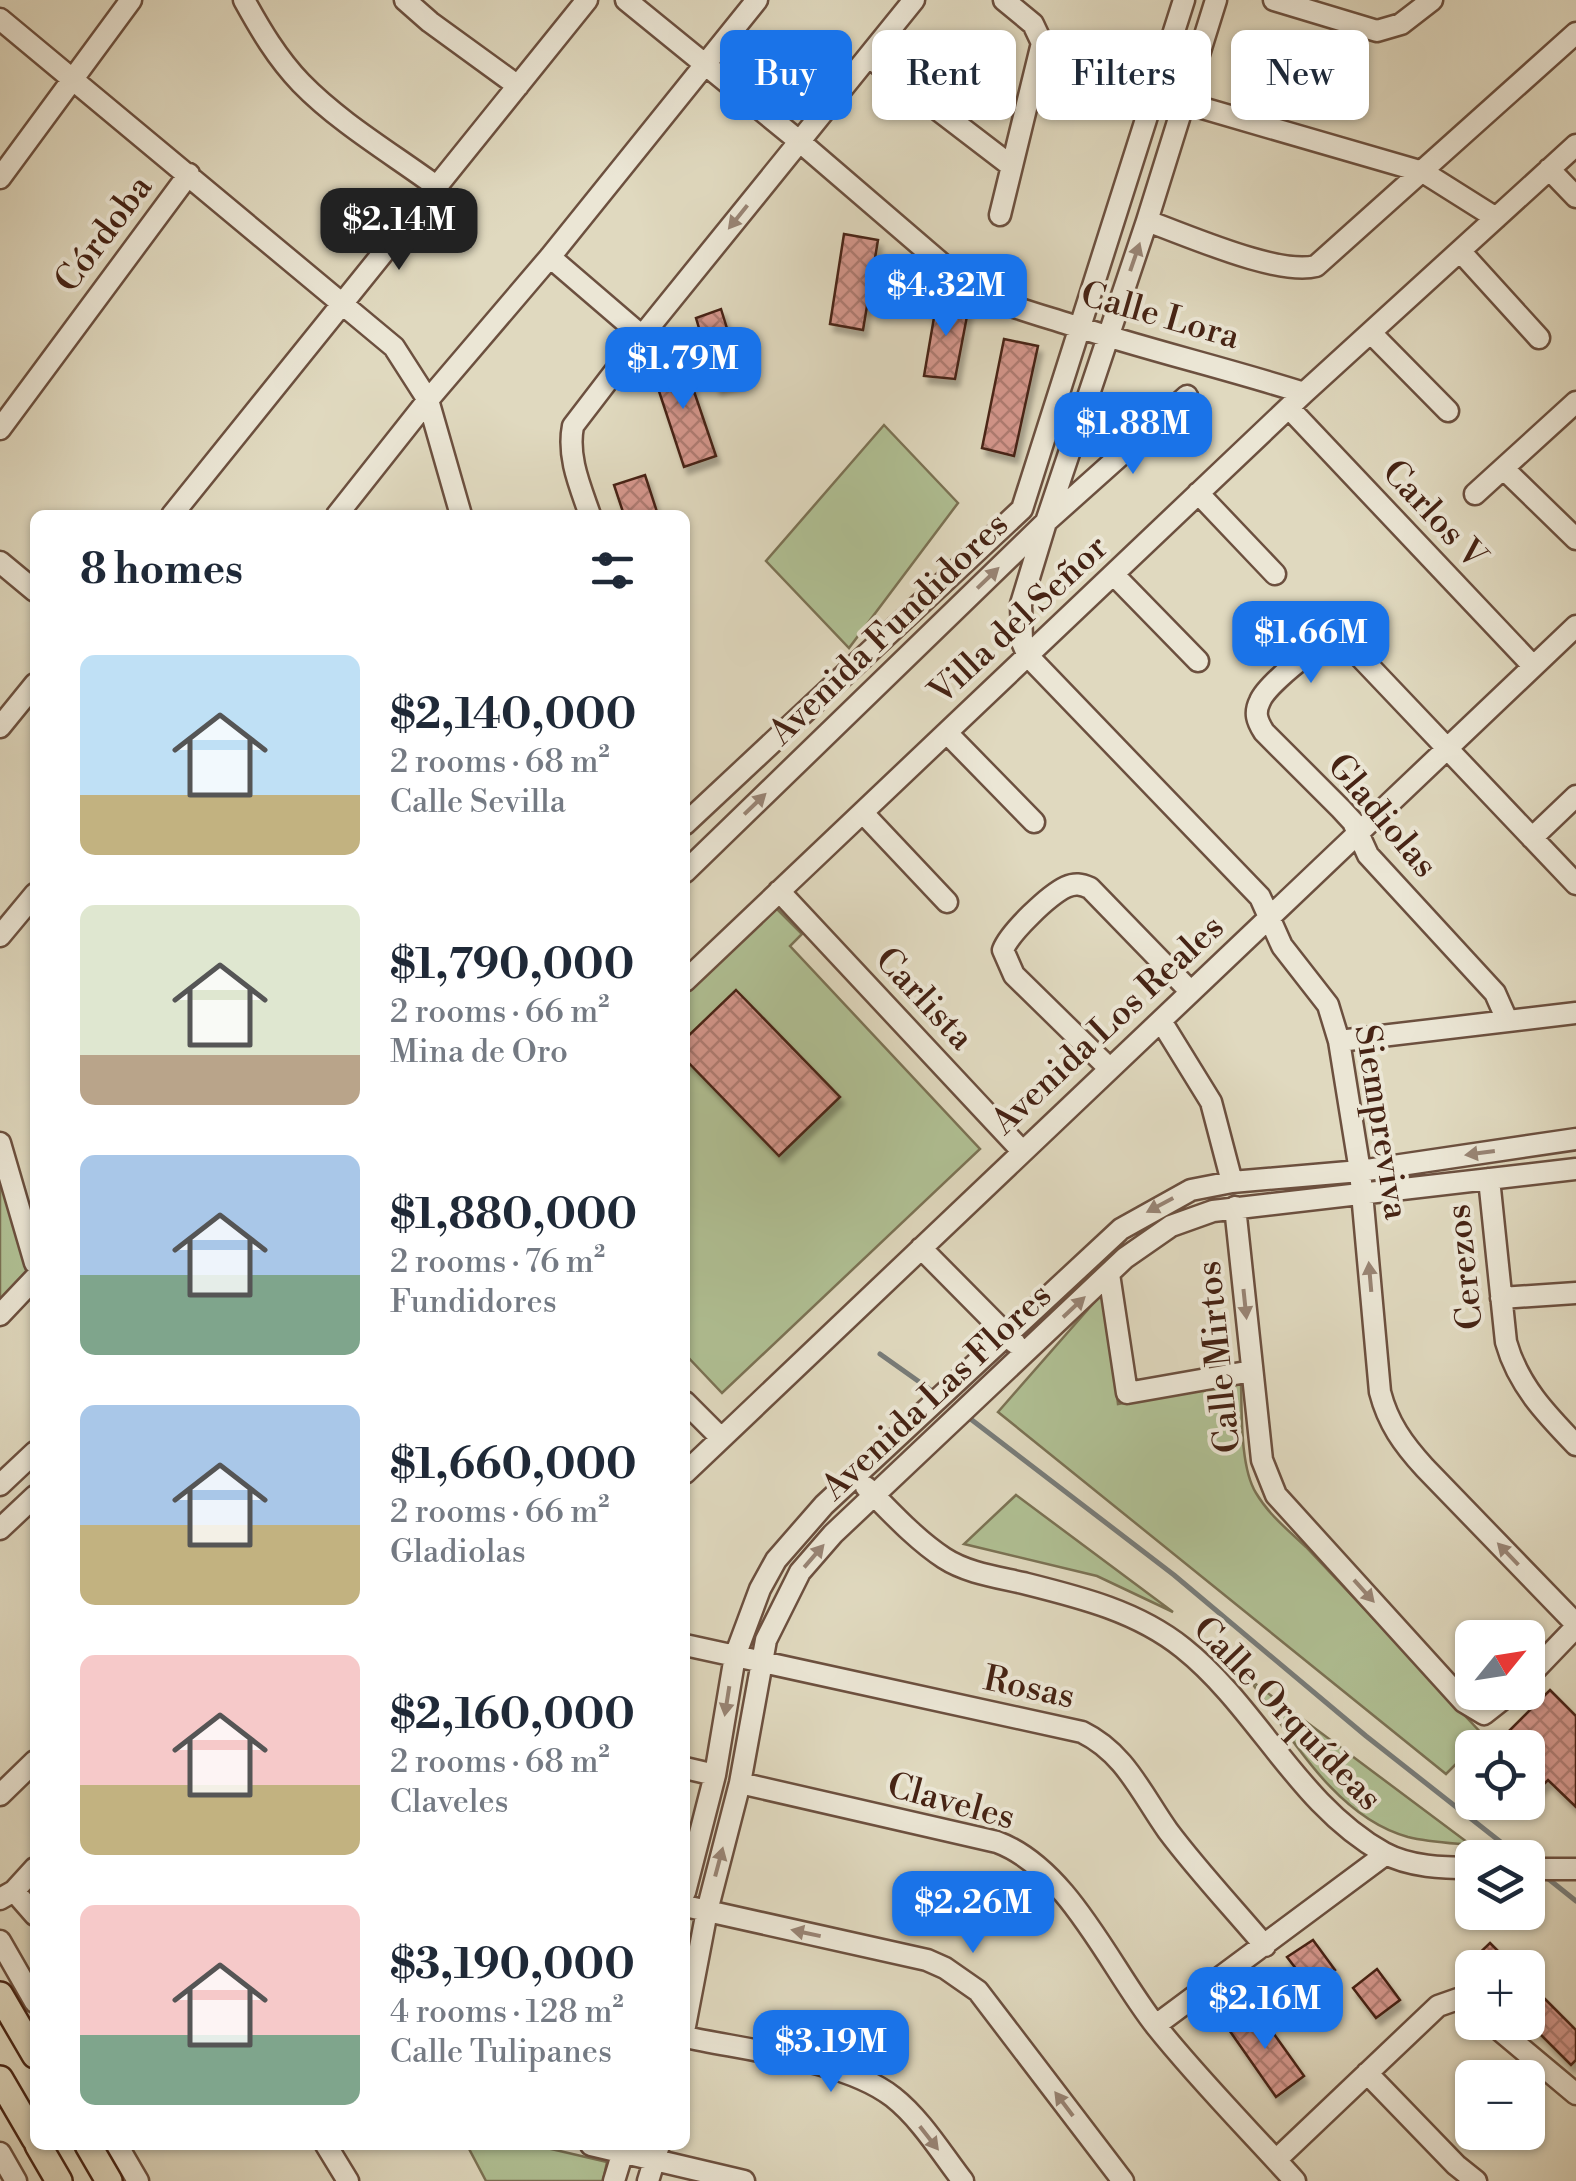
<!DOCTYPE html>
<html lang="en">
<head>
<meta charset="utf-8">
<style>
	body { margin:0; font-family:"Libre Bodoni",serif; background:#f2f2f3; color:#1f2937; height:100vh; display:flex; flex-direction:column; font-size:38px; white-space:nowrap }
	* { box-sizing:border-box; margin:0 }
	p { font-size:32px; color:#747a83 }
	.icon { flex:none; width:55px; height:55px; fill:none; stroke:currentColor; stroke-width:2; stroke-linecap:round; stroke-linejoin:round }
	.map { position:relative; flex:1; overflow:hidden }
	.details { position:absolute; left:30px; top:510px; width:660px; height:1640px; display:flex; flex-direction:column; background:#fff; border-radius:15px; box-shadow:0 2px 8px #0004 }
	.details>* { flex:none }
	.hud { position:absolute; left:720px; top:30px; width:705px; height:90px; display:flex; gap:20px }
	.needle { width:65px; rotate:60deg }
	.buttons { position:absolute; left:1455px; top:1620px; display:grid; gap:20px }
	.buttons a { display:grid; place-items:center; width:90px; height:90px; border-radius:15px; background:#fff; box-shadow:0 2px 8px #0004; font-size:50px }
	.price { position:absolute; translate:-50% -85px; padding:0 22px; border-radius:20px; background:#1a73e8; color:#fff; font-size:32px; line-height:65px; filter:drop-shadow(0 2px 5px #0008) }
	.price::after { content:''; position:absolute; left:50%; top:60px; width:30px; height:22px; margin-left:-15px; background:inherit; clip-path:polygon(0 0,100% 0,50% 100%) }
	.price.selected { background:#222; color:#fff }
	ul { padding:0; list-style:none }
	li { display:flex; align-items:center; gap:30px; height:250px; padding:0 50px }
	li span { display:grid; place-items:center; flex:none; width:280px; height:200px; border-radius:15px; color:#555 }
	li>.icon { margin-inline-start:auto }
	span .icon { width:120px; height:120px; fill:#fffc; stroke-width:1 }
	li b { font-size:42px }
	h2 { display:flex; justify-content:space-between; align-items:center; height:120px; padding:0 50px; font-size:42px }
	.tag { padding:0 35px; border-radius:15px; background:#fff; box-shadow:0 2px 8px #0004; font-size:35px; line-height:90px }
	.tag.selected { background:#1a73e8; color:#fff }
	.map>svg:first-child { display:block }
	.park { fill:#b0c094; stroke:#7b7254; stroke-width:2.5 }
	.lines { fill:none; stroke-linecap:round; stroke-linejoin:round }
	.stream { stroke:#787c79; stroke-width:5 }
	.building { fill:url(#building-cross-hatch); stroke:#462314; stroke-width:2.5; filter:url(#shadow) }
	.minor-casing { stroke:#6c503f; stroke-width:25 }
	.major-casing { stroke:#462314; stroke-width:30 }
	.minor { stroke:#ebe6d5; stroke-width:20 }
	.major { stroke:#e0d9bf; stroke-width:25 }
	.oneway { fill:#988474 }
	.labels { text-anchor:middle; dominant-baseline:central; stroke-width:8; stroke-linejoin:round; paint-order:stroke }
	.street-label { font-size:35px; fill:#462314; stroke:#ebe6d5 }
</style>
</head>
<body>
<div class="map">
<svg width="1576" height="2181" viewBox="0 0 1576 2181">
	<defs>
		<pattern id="building-cross-hatch" width="8" height="8" patternUnits="userSpaceOnUse" patternTransform="scale(2.5)"><rect width="8" height="8" fill="#d5978d"/><path d="M0 0l8 8M0 8l8-8" fill="none" stroke="#af7b72"/></pattern>
		<filter id="shadow"><feDropShadow dx="4" dy="7" stdDeviation="2.5" flood-color="#0004"/></filter>
	</defs>
	<rect width="100%" height="100%" fill="#e0d9bf"/>
	<filter id="stains"><feTurbulence type="fractalNoise" baseFrequency=".002" numOctaves="4"/><feColorMatrix values="0 0 0 0 .2 0 0 0 0 .09 0 0 0 0 .02 0 0 0 .5 -.17"/></filter>
	<radialGradient id="worn" r=".72"><stop offset=".6" stop-color="#630" stop-opacity="0"/><stop offset="1" stop-color="#630" stop-opacity=".3"/></radialGradient>
	<path class="park" d="M884,425l74,78 -109,145 -83,-87z
		M776,908l26,26 -12,12 190,203 -258,244 -37,-39v-359z
		M0,1170l34,103 -34,30z
		M1105,1290l13,114 123,-22c1,31 -1,85 15,111 13,22 32,37 50,54l178,189 -38,38 -448,-362z
		M1016,1495l157,117 -76,-36 -133,-32z
		M1249,1679l222,166c-21,-2 -43,-3 -63,-8 -73,-20 -117,-101 -159,-158z
		M467,2145h67l73,17 -4,19h-117z"/>
	<g class="lines">
		<path class="stream" d="M880,1354l55,39
			M968,1417l206,158 192,161 155,122
			M1546,1877l30,24"/>
	</g>
	<path class="building" d="M844,234l34,6 -15,90 -33,-6z
		M938,294l16,5 2,11 12,1 -13,68 -31,-3z
		M721,309l22,71 -26,8 -21,-70z
		M1004,339l34,7 -24,110 -32,-8z
		M682,356l34,100 -32,11 -33,-100z
		M645,475l13,40h-34l-10,-30z
		M736,990l104,107 -61,59 -94,-97v-20z
		M1550,1690l26,26v91l-28,-27 -12,12 -8,-9v-35h-24l-5,-7z
		M1313,1940l22,30 -25,17 -23,-30z
		M1490,1943l25,25h-40l-5,-6z
		M1377,1969l23,31 -24,18 -23,-30z
		M1545,1999l31,31v30l-5,5 -43,-43v-5z
		M1254,2006l50,70 -28,21 -49,-70z"/>
	<g class="lines">
		<g class="minor-casing">
			<path id="minor" d="M244,0c16,29 33,58 57,83 39,40 90,70 135,103
				M405,0l25,22 88,64
				M626,0l173,141 171,147c30,16 63,25 95,35 79,26 160,45 239,70
				M1274,0l103,31 24,-7 31,-24
				M0,19l394,328 34,53 33,115
				M869,57l141,108
				M1185,103l238,69 73,46
				M1549,169l27,28
				M0,178l131,-178
				M1000,215l42,-172 -9,-19 -29,-24
				M1147,221c40,14 131,55 169,45l260,-233
				M1460,251l79,87
				M550,257l92,79
				M1371,333l77,78
				M1187,396l-141,126 -25,82 1,38 6,14 232,241 22,49 46,59 11,36 21,130 20,221c8,31 23,52 45,76l151,156
				M1289,408l244,258
				M0,429l189,-255
				M1504,469l72,70
				M1198,493l77,81
				M1475,494l101,-92
				M172,515l415,-515
				M337,515l91,-115 122,-143 207,-257
				M590,515c-10,-29 -23,-58 -17,-89l69,-90 272,-336
				M0,562l35,29
				M1114,575l84,86
				M0,727l35,-43
				M947,733l87,89
				M863,813l84,89
				M685,824l337,-315 162,-509
				M1532,838l44,-42
				M685,872l361,-350 101,-301 69,-221
				M779,891l243,260
				M0,936l35,-42
				M685,981l619,-588 272,-248
				M1507,1020l-12,-27 -127,-138 -15,-33 -12,-13 -77,-77c-7,-11 -10,-19 -4,-31 6,-15 54,-55 69,-59 8,-3 9,-2 17,0l230,242
				M1161,1021l50,81 21,80
				M1339,1041l237,-28
				M1110,1069l-96,-94 -11,-25c7,-18 46,-55 63,-63 9,-4 15,-3 24,1l101,104
				M0,1143l35,120
				M1489,1179l17,163c12,43 40,72 70,103
				M1235,1207l27,253 14,35 188,207 20,12 28,-22
				M921,1248l94,95
				M1109,1274l18,119 125,-22
				M1501,1298l75,-5
				M0,1315l35,-37
				M685,1402l36,36
				M685,1473l891,-847
				M0,1485l35,-33
				M866,1487c24,24 49,52 78,71 23,15 53,19 79,25 56,14 114,28 160,65 75,60 115,157 201,205 26,14 59,15 88,15
				M0,1529l35,-33
				M685,1645l397,87c43,21 59,61 86,99 30,40 65,77 97,115
				M1528,1677l48,-50
				M685,1768l30,7
				M740,1783l257,59c72,27 113,126 159,184 43,54 93,104 139,155
				M0,1795l35,-34
				M1528,1869h48
				M14,1891l21,24
				M685,1892l30,-117 20,-119 25,-67 16,-29 48,-55 297,-276 70,-39 41,-8 128,-11 216,-32
				M0,1899l14,-8 21,-23
				M685,1906l242,54 18,8 33,23 145,190
				M0,1941l35,61
				M1490,2022l86,72
				M1156,2025l230,-171
				M685,2026l22,-115 33,-128 26,-143 34,-68 33,-38 292,-276 46,-32 42,-15 363,-42
				M685,2037c60,13 161,23 208,60 28,22 49,57 70,84
				M1367,2073l89,92 20,16
				M117,2145l21,36
				M326,2145l22,36
				M591,2145l153,36
				M0,2153l16,28
				M1276,2160l162,-154 20,-7 14,9
				M614,2181l11,-36
				M648,2181l11,-36"/>
		</g>
		<g class="major-casing">
			<path id="major" d="M0,1995l35,60
				M0,2079l35,60
				M38,2145l21,36
				M88,2145l21,36"/>
		</g>
		<use href="#minor" class="minor"/>
		<use href="#major" class="major"/>
	</g>
	<defs><path id="oneway-solid" d="M-6-.8H1V-3.2L6.5 0L1 3.2V.8H-6Z" transform="scale(2.5)"/></defs>
	<g class="oneway">
		<use href="#oneway-solid" transform="translate(738 217) rotate(129)"/>
		<use href="#oneway-solid" transform="translate(1135 257) rotate(-71)"/>
		<use href="#oneway-solid" transform="translate(988 578) rotate(-44)"/>
		<use href="#oneway-solid" transform="translate(755 804) rotate(-44)"/>
		<use href="#oneway-solid" transform="translate(1480 1153) rotate(172)"/>
		<use href="#oneway-solid" transform="translate(1160 1205) rotate(152)"/>
		<use href="#oneway-solid" transform="translate(1370 1277) rotate(-95)"/>
		<use href="#oneway-solid" transform="translate(1245 1304) rotate(84)"/>
		<use href="#oneway-solid" transform="translate(1074 1307) rotate(-43)"/>
		<use href="#oneway-solid" transform="translate(1508 1554) rotate(-134)"/>
		<use href="#oneway-solid" transform="translate(814 1556) rotate(-49)"/>
		<use href="#oneway-solid" transform="translate(1364 1591) rotate(48)"/>
		<use href="#oneway-solid" transform="translate(727 1701) rotate(99)"/>
		<use href="#oneway-solid" transform="translate(719 1862) rotate(-75)"/>
		<use href="#oneway-solid" transform="translate(806 1933) rotate(-168)"/>
		<use href="#oneway-solid" transform="translate(1064 2104) rotate(-127)"/>
		<use href="#oneway-solid" transform="translate(929 2138) rotate(52)"/>
	</g>
	<g class="labels">
		<g class="street-label">
			<text transform="translate(104 234) rotate(-53)">Córdoba</text>
			<text transform="translate(1160 316) rotate(16)">Calle Lora</text>
			<text transform="translate(1434 515) rotate(47)">Carlos V</text>
			<text transform="translate(1019 620) rotate(-43)">Villa del Señor</text>
			<text transform="translate(889 629) rotate(-44)">Avenida Fundidores</text>
			<text transform="translate(1382 816) rotate(50)">Gladiolas</text>
			<text transform="translate(924 999) rotate(47)">Carlista</text>
			<text transform="translate(1108 1025) rotate(-43)">Avenida Los Reales</text>
			<text transform="translate(1381 1122) rotate(81)">Siempreviva</text>
			<text transform="translate(1465 1267) rotate(-96)">Cerezos</text>
			<text transform="translate(1219 1357) rotate(-96)">Calle Mirtos</text>
			<text transform="translate(937 1392) rotate(-43)">Avenida Las Flores</text>
			<text transform="translate(1029 1688) rotate(12)">Rosas</text>
			<text transform="translate(1287 1714) rotate(46)">Calle Orquídeas</text>
			<text transform="translate(951 1802) rotate(15)">Claveles</text>
		</g>
	</g>
	<rect width="100%" height="100%" filter="url(#stains)"/>
	<rect width="100%" height="100%" fill="url(#worn)"/>
</svg>
<div class="buttons">
<a><svg class="needle" viewBox="-14 -14 28 28"><path d="M0-13l5 13h-10z" fill="#e53935"/><path d="M0 13l5-13h-10z" fill="#747a83"/></svg></a>
<a><svg class="icon" aria-label="locate" viewBox="0 0 24 24"><circle cx="12" cy="12" r="6"/><path d="M12 2v4M12 18v4M2 12h4M18 12h4"/></svg></a>
<a><svg class="icon" aria-label="layers" viewBox="0 0 24 24"><path d="M12 4l9 5-9 5-9-5zM3 14l9 5 9-5"/></svg></a>
<a>+</a>
<a>−</a>
</div>
<b class="price selected" style="left:399px;top:273px">$2.14M</b>
<b class="price" style="left:946px;top:339px">$4.32M</b>
<b class="price" style="left:683px;top:412px">$1.79M</b>
<b class="price" style="left:1133px;top:477px">$1.88M</b>
<b class="price" style="left:1311px;top:686px">$1.66M</b>
<b class="price" style="left:973px;top:1956px">$2.26M</b>
<b class="price" style="left:1265px;top:2052px">$2.16M</b>
<b class="price" style="left:831px;top:2095px">$3.19M</b>
<div class="hud">
<a class="tag selected">Buy</a>
<a class="tag">Rent</a>
<a class="tag">Filters</a>
<a class="tag">New</a>
</div>
<section class="details">
<h2>8 homes<svg class="icon" aria-label="filters" viewBox="0 0 24 24"><path d="M4 7h16M4 17h16"/><circle cx="9" cy="7" r="2"/><circle cx="15" cy="17" r="2"/></svg></h2>
<ul>
<li><span style="background:linear-gradient(#bfe0f5 70%,#c2b280 0)"><svg class="icon" aria-label="home" viewBox="0 0 24 24"><path d="M3 11l9-7 9 7M6 9v11h12V9"/></svg></span><div><b>$2,140,000</b><p>2 rooms · 68 m²</p><p>Calle Sevilla</p></div></li>
<li><span style="background:linear-gradient(#dfe7d0 75%,#b9a48a 0)"><svg class="icon" aria-label="home" viewBox="0 0 24 24"><path d="M3 11l9-7 9 7M6 9v11h12V9"/></svg></span><div><b>$1,790,000</b><p>2 rooms · 66 m²</p><p>Mina de Oro</p></div></li>
<li><span style="background:linear-gradient(#a9c7e8 60%,#7fa58c 0)"><svg class="icon" aria-label="home" viewBox="0 0 24 24"><path d="M3 11l9-7 9 7M6 9v11h12V9"/></svg></span><div><b>$1,880,000</b><p>2 rooms · 76 m²</p><p>Fundidores</p></div></li>
<li><span style="background:linear-gradient(#a9c7e8 60%,#c2b280 0)"><svg class="icon" aria-label="home" viewBox="0 0 24 24"><path d="M3 11l9-7 9 7M6 9v11h12V9"/></svg></span><div><b>$1,660,000</b><p>2 rooms · 66 m²</p><p>Gladiolas</p></div></li>
<li><span style="background:linear-gradient(#f6c9c9 65%,#c2b280 0)"><svg class="icon" aria-label="home" viewBox="0 0 24 24"><path d="M3 11l9-7 9 7M6 9v11h12V9"/></svg></span><div><b>$2,160,000</b><p>2 rooms · 68 m²</p><p>Claveles</p></div></li>
<li><span style="background:linear-gradient(#f6c9c9 65%,#7fa58c 0)"><svg class="icon" aria-label="home" viewBox="0 0 24 24"><path d="M3 11l9-7 9 7M6 9v11h12V9"/></svg></span><div><b>$3,190,000</b><p>4 rooms · 128 m²</p><p>Calle Tulipanes</p></div></li>
</ul>
</section>
</div>
</body>
</html>
